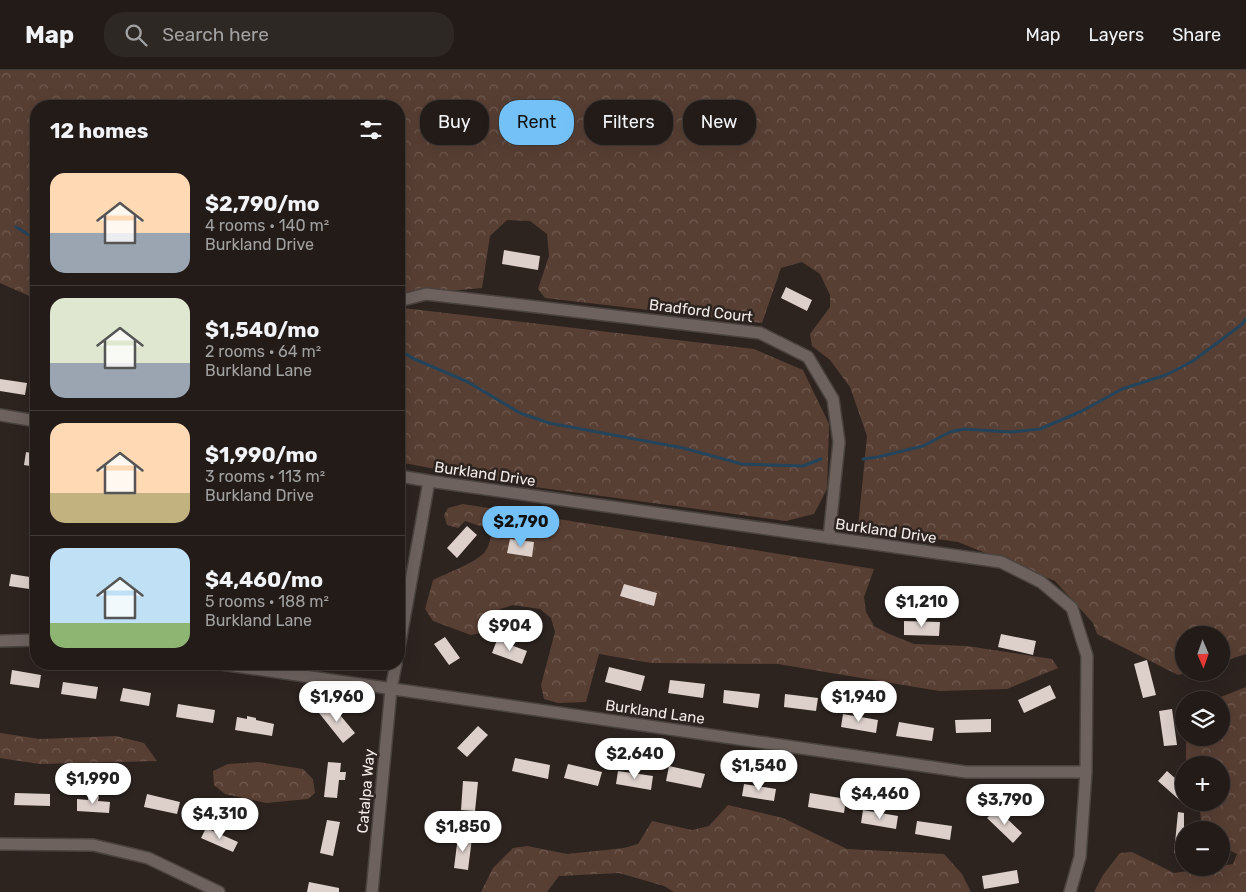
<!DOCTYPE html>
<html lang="en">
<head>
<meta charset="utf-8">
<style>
	body { margin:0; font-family:Rubik,sans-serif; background:#2e2825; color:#f1f3f6; height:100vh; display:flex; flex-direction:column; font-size:19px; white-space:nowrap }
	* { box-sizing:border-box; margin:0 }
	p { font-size:16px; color:#a2a1a2 }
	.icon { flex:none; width:28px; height:28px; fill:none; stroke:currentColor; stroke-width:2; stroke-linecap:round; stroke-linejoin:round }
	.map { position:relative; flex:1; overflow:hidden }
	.details { position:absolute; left:30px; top:30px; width:375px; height:570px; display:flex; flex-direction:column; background:#221b18; border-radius:20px; box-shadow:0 5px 20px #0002,0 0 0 1px #3f3937 }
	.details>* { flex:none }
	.banner { position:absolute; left:420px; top:30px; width:475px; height:45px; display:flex; gap:10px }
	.needle { width:32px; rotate:178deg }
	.buttons { position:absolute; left:1175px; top:556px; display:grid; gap:10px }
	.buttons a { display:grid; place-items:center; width:55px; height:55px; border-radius:50%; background:#221b18; box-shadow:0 5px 20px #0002,0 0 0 1px #3f3937; font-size:25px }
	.price { position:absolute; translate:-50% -42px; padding:0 11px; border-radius:18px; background:#fff; color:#222; font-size:16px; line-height:32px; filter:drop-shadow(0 1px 2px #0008) }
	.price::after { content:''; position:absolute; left:50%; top:30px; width:15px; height:11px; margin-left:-8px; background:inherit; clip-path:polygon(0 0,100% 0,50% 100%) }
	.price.active { background:#73c1f6; color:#111 }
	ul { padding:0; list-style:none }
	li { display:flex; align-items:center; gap:15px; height:125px; padding:0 20px }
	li+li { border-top:1px solid #3f3937 }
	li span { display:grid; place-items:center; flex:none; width:140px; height:100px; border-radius:15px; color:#555 }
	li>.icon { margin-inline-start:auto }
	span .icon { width:60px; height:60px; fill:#fffc; stroke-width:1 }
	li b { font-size:21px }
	h2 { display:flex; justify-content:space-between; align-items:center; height:60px; padding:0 20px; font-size:21px }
	.chip { padding:0 18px; border-radius:20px; background:#221b18; box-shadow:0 5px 20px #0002,0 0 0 1px #3f3937; font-size:18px; line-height:45px }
	.chip.active { background:#73c1f6; color:#111 }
	header { display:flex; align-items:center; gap:30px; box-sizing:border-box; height:70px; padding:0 25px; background:#221b18; border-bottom:1px solid #3f3937 }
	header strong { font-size:24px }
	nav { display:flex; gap:28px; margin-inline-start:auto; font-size:18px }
	.search { width:350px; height:45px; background:#2e2825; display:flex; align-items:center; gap:12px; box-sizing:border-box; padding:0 18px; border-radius:20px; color:#a2a1a2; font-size:19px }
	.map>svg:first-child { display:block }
	.forest { fill:url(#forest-crowns) }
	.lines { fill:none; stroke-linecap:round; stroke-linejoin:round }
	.stream { stroke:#23445a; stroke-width:3 }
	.building { fill:#ddd0cb }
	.minor-casing { stroke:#4a433f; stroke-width:14 }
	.minor { stroke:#6d625e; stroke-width:11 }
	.labels { text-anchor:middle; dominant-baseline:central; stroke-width:5; stroke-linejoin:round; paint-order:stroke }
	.street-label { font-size:15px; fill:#f2ece9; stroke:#2d2420 }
</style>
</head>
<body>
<header>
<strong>Map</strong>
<div class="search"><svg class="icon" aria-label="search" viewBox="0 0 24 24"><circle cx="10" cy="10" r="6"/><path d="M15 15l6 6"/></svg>Search here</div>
<nav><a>Map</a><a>Layers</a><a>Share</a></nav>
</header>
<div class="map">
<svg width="1246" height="822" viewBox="0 0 1246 822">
	<defs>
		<pattern id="forest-crowns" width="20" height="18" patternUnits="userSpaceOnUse" patternTransform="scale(1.25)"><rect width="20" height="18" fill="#583f34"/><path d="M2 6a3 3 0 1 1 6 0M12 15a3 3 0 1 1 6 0" fill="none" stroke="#705b51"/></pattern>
	</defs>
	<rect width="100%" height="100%" fill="#2d2420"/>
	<path class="forest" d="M0,0h1246v584l-25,8v-27h-37v37l3,1 -9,2 -81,-41 -4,-11 -38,-42 -97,-39 -100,-14 9,-92 -17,-49 -20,-27 -18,-14 -2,-12 20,-27v-12l-10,-21 -18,-12 -21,6 -19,55 -217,-25 -7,-9 11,-33 -2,-22 -17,-13 -23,-1 -17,16 -8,52 -76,7 -7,1v-190h-363v193l-36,-16z
		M403,238l351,41 49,21 26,54 -2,65 -13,25 -28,7 -273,-37 -114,-22v-151z
		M463,434l411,65 -10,28 2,15 8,14 13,7 27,11 53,2 85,13 6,9 -51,21 -68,2 -161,-27 -127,-1 -52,-9 -13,48 -28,1 -14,-4 -3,-14 14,-53 -4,-14 -11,-9 -27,-4 -13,4 -11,10 -5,13 -13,3 -38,-14 -8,-12 8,-29c14,-7 40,-16 51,-27 5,-6 7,-15 8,-23l-27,-9 -7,7 -11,-3 -3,-10 4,-7z
		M1246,617v205h-152l9,-17 17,-22 12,-1 42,21 36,-5h11v-2l12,-2 4,-10 -16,-8v-16h-13l-7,-10 -2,-17 22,-1v-37h-35v-23l2,-4h33v-38h-8z
		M0,663l40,6 76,-3 28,7 13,18 -117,3 -40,-6z
		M258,692l45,7 10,10 2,14 -7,6 -42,4 -41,-9 -11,-9 -1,-14 15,-7z
		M728,735l55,13 64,31 97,5 18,20 9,18h-297l-10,-6 -45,-13 -60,3 -12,16h-66l12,-24 20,-20 14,-2 40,8 57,-6 14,-4 14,-23 40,9 17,-4z"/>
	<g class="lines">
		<path class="stream" d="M16,157l15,9h5
			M399,279l13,9 56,24 52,31 29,10 134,25 59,16 61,2 18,-7
			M863,389l15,-2 45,-11 27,-14 14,-3 46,3 30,-3 42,-18 40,-22 44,-14 27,-14 48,-36 5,-6"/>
	</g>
	<path class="building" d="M504,180l36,6 -2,14 -36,-6z
		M786,217l26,13 -5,11 -26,-13z
		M0,309l27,4 -2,12 -25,-4z
		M26,382l10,2v13l-12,-2z
		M467,456l10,9 -20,23 -10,-10z
		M510,469l24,3 -2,15 -25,-4z
		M11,504l25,4v12l-27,-4z
		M624,514l33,9 -3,13 -34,-10z
		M904,551l36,1 -1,14 -35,-1z
		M1001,564l35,7 -3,14 -35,-8z
		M445,567l15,21 -11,7 -15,-21z
		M497,570l30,11 -5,13 -30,-11z
		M1147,590l9,35 -13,3 -9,-34z
		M609,597l36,9 -4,15 -36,-9z
		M12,600l29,5 -2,13 -29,-4z
		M670,610l35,4 -2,14 -35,-5z
		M63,612l35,5 -2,12 -35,-5z
		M1050,615l6,13 -32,15 -6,-13z
		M123,618l28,5 -2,13 -29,-5z
		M724,620l36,4 -2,14 -35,-5z
		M785,624l33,4 -2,13 -32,-4z
		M178,634l37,6 -2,13 -37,-6z
		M331,634l24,29 -12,10 -24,-30z
		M1172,639l5,36 -13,1 -5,-35z
		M843,644l35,6 -2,13 -35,-6z
		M247,646l9,2v2l18,4 -2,12 -37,-6 2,-13 10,2z
		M991,649v13l-35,1 -1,-13z
		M899,652l35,6 -2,13 -36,-5z
		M478,656l10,9 -21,22 -10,-9z
		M515,688l35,7 -2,14 -36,-8z
		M328,692l13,1 -1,9h6l-1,8h-6l-2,18 -13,-1z
		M568,694l34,8 -4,14 -34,-8z
		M669,696l36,8 -4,14 -35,-7z
		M618,701l35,5 -2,14 -35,-6z
		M1167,701l17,15v18l-26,-23z
		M463,711l15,1 -3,29 -14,-1z
		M744,714l32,5 -2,12 -32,-5z
		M15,723l35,1v12l-36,-1z
		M810,723l36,6 -2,14 -36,-6z
		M147,724l33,8 -3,12 -33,-7z
		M88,725l11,1 -1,5 12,1 -1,11 -32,-2v-12l11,1z
		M997,739l25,24 -9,10 -26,-25z
		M863,740l35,6 -2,13 -35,-6z
		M1178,742l6,1v41l-10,-1z
		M327,750l13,2 -7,34 -13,-3z
		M917,751l35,5 -2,14 -35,-6z
		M206,758l32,14 -5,10 -32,-14z
		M458,766l14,2 -4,32 -14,-2z
		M1017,800l2,13 -35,6 -2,-13z
		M309,812l30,6v4h-32z"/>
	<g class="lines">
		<g class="minor-casing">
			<path id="minor" d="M399,231l27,-7 334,39 48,24 25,42 6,43 -10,96
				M0,345l36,6
				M399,406l30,5 572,81 40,20 31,26 15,48 -1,116 -6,85 -10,35
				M0,571l36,-1
				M399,578l30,-167
				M221,594l745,108h120
				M0,774l93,1 55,13 71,34
				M372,822l19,-203 5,-25"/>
		</g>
		<use href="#minor" class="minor"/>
	</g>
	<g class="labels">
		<g class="street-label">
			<text transform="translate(701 241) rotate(7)">Bradford Court</text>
			<text transform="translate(485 404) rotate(8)">Burkland Drive</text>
			<text transform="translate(886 461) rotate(8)">Burkland Drive</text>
			<text transform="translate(655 642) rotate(8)">Burkland Lane</text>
			<text transform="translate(366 721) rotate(-85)">Catalpa Way</text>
		</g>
	</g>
</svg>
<div class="buttons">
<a><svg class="needle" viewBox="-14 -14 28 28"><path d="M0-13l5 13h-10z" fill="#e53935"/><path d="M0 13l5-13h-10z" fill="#a2a1a2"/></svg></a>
<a><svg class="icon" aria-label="layers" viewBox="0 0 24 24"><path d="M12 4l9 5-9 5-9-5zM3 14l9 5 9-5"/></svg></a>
<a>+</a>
<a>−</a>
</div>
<b class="price active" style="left:521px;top:478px">$2,790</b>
<b class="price" style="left:922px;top:558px">$1,210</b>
<b class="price" style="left:510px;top:582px">$904</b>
<b class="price" style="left:337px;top:653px">$1,960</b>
<b class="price" style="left:859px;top:653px">$1,940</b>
<b class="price" style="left:635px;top:710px">$2,640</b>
<b class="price" style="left:759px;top:722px">$1,540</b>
<b class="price" style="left:93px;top:735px">$1,990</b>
<b class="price" style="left:880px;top:750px">$4,460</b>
<b class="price" style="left:1005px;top:756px">$3,790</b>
<b class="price" style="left:220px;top:770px">$4,310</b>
<b class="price" style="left:463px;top:783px">$1,850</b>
<div class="banner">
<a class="chip">Buy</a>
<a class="chip active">Rent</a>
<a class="chip">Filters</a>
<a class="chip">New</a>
</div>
<section class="details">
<h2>12 homes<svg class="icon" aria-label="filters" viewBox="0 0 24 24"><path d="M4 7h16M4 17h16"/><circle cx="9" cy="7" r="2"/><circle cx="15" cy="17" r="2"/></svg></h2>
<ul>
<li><span style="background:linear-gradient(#ffd9b3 60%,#9aa5b1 0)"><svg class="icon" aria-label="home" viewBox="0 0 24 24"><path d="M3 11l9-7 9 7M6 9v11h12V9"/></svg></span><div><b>$2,790/mo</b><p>4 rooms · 140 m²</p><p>Burkland Drive</p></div></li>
<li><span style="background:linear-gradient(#dfe7d0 65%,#9aa5b1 0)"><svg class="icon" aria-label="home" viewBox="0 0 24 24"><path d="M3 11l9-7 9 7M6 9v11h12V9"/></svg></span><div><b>$1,540/mo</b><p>2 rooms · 64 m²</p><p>Burkland Lane</p></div></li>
<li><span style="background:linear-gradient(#ffd9b3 70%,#c2b280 0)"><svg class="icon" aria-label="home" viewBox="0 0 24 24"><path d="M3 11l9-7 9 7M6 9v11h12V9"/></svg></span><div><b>$1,990/mo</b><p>3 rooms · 113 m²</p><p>Burkland Drive</p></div></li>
<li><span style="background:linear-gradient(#bfe0f5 75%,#8fb573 0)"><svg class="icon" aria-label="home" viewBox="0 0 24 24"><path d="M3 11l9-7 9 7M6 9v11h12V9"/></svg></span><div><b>$4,460/mo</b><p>5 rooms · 188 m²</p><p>Burkland Lane</p></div></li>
</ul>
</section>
</div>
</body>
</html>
